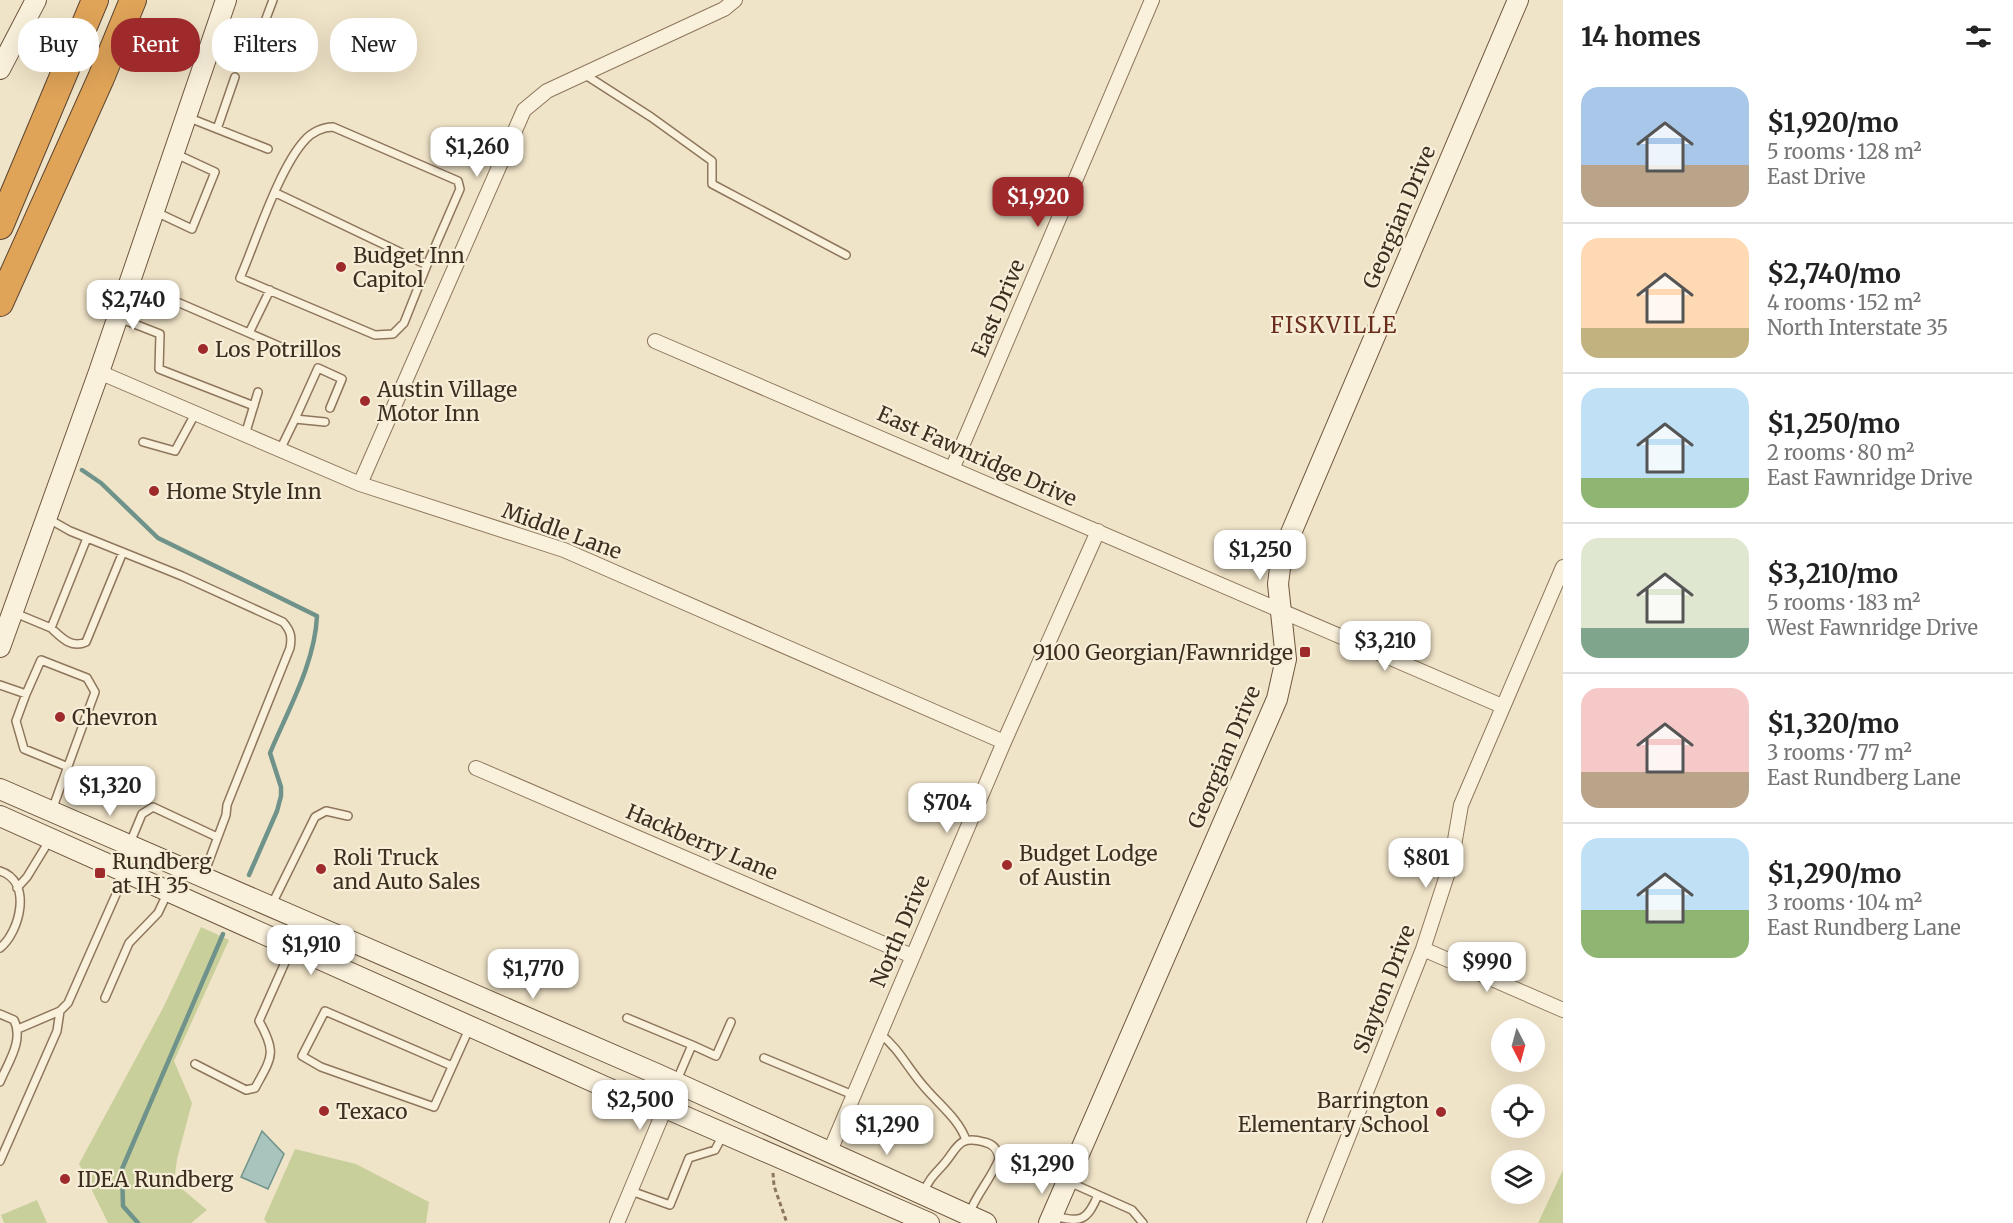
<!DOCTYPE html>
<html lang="en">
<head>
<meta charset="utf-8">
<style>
	body { margin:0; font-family:Merriweather,serif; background:#f2f2f2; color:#222; height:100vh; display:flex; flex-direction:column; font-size:22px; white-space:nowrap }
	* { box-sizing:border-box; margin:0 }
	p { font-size:20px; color:#767676 }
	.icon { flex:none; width:33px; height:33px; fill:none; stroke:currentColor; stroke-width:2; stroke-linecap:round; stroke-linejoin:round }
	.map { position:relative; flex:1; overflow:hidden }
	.sheet { display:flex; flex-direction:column; background:#fff; width:450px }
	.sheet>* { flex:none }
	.guide { position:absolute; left:18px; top:18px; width:570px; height:54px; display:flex; gap:12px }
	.needle { width:39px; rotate:174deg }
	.controls { position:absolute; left:1491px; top:1018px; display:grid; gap:12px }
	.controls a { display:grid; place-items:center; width:54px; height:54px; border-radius:50%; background:#fff; box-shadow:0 6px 24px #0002; font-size:30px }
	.price { position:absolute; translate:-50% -51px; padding:0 14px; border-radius:12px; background:#fff; color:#222; font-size:20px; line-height:39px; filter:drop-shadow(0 2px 3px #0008) }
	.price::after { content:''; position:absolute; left:50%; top:36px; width:18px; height:14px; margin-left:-9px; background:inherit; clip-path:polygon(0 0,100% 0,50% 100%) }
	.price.active { background:#9e2a2b; color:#fff }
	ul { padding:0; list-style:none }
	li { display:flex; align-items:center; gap:18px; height:150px; padding:0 18px }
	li+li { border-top:2px solid #e0e0e0 }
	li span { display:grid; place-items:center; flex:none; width:168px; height:120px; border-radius:18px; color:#555 }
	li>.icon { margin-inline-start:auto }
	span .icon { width:72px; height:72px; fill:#fffc; stroke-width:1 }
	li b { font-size:26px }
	h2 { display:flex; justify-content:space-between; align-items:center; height:72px; padding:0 18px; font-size:26px }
	.pill { padding:0 21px; border-radius:24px; background:#fff; box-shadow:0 6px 24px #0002; font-size:21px; line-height:54px }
	.pill.active { background:#9e2a2b; color:#fff }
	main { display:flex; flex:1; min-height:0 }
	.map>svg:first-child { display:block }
	.green { fill:#c9cf9b }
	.water { fill:#a9c4bc; stroke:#6f938a; stroke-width:1.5 }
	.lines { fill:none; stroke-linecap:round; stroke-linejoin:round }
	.stream { stroke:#6f938a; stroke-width:4.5 }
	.lane-casing { stroke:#8d765c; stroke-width:10 }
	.street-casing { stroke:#8d765c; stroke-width:16 }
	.secondary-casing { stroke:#6f573f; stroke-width:22 }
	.highway-casing { stroke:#5b4430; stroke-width:28 }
	.path { stroke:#8d765c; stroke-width:3; stroke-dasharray:4.5 3; stroke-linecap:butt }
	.lane { stroke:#faf1dc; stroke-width:7 }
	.street { stroke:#faf1dc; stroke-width:14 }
	.secondary { stroke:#faf1dc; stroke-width:20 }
	.highway { stroke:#e0a458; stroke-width:26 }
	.poi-dot { fill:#9e2a2b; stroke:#f7eed8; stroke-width:2 }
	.labels { text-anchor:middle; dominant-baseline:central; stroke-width:4.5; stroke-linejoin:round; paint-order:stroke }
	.street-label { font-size:21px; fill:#3d2e20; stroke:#f7eed8 }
	.poi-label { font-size:21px; fill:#3d2e20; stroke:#f7eed8; text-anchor:start }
	.neighbourhood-label { font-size:22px; letter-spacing:1.5px; fill:#6b2e1e; stroke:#f7eed8 }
</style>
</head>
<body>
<main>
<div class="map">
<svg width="1563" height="1223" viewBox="0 0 1563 1223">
	<rect width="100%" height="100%" fill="#f0e4c8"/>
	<path class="green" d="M201,927l28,13 -55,121 18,42 -15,56 -3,23 33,28 -16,13h-83l-29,-59 84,-156z
		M295,1149l61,15 73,38 -3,21h-159l-3,-4z
		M1563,1170v53h-25z
		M37,1200l10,23h-43l-3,-8z"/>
	<path class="water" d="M262,1131l22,23 -16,35 -27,-12z"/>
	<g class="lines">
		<path class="stream" d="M82,470l19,13 57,55 159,78c-2,47 -29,94 -47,137l11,34v9l-4,15 -28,64
			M138,1223l-15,-17 -1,-37 101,-235"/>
		<g class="lane-casing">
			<path id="lane" d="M212,50l38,11 23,-61
				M584,74l67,43 61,44v23l134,71
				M187,117l81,32
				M217,129l18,-52
				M276,193l151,72 33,-76 -2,-8 -125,-54c-10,0 -21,5 -28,13 -26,28 -49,101 -65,138l135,57 18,-1 11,-11 23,-58
				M156,212l36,17 23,-57 -39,-18
				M131,282l157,68
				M119,318l41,16 -1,35 95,37
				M249,333l21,-43
				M295,419l23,-51 24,11 -12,29
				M245,435l13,-43
				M143,442l32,9 20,-37
				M280,450l15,-31 30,3
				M47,518l23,13 112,45 101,46c8,9 9,15 7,26l-63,157 -1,10 -22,59
				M15,613l36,15 36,-90
				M51,628c10,9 20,21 35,14l37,-90
				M0,685l26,9 15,-34 46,18 8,14 -43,118
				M26,694l-10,27 8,28 44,18
				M130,843l12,-29 11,-7 64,30
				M0,871c33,10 20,61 0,77
				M17,888l10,-11 22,-36
				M272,904l43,-87 11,-6 22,5
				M105,998l24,-55 29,-30 9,-19
				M0,1014l14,6c10,21 -6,42 -14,62
				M627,1018l65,27
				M18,1029l42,-18 8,-8 57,-129
				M879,1033c21,16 30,38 48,57 14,16 32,30 39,50
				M764,1058l89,37
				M195,1064l51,26 9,-2c17,-31 22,-35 4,-67l32,-72
				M452,1066l-127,-55 -23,45 19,11 113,40 35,-78
				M677,1080l15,-35 24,11 15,-34
				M0,1161l57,-130 3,-20
				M1069,1182l63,28 11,13
				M631,1191l39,14 19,-47 26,-8 8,-15
				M924,1192c4,-12 11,-18 19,-27 14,-15 14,-31 41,-23 9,2 14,7 15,17 -8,20 -22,34 -30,55
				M1054,1216c27,7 33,5 44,-21"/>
		</g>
		<g class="street-casing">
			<path id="street" d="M655,341l847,365
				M99,372l261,112 204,66 440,192
				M953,467l199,-467
				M360,484l164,-374 23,-19 177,-82 11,-9
				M476,768l436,188
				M1423,949l140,61
				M830,1151l174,-409 94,-211
				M617,1223l59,-141
				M1314,1223l109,-274 28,-86 10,-58 102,-238"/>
		</g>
		<g class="secondary-casing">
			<path id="secondary" d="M0,69l36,-69
				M0,647l99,-275 127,-372
				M0,789l657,285 329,149
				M0,816l621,278 17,2 291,127
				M1049,1223l228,-524 9,-40 -8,-75 2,-16 8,-28 230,-540"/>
		</g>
		<g class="highway-casing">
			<path id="highway" d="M0,226l95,-226
				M0,303l101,-225 32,-78"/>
		</g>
		<path class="path" d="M773,1173l1,13 13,37"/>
		<use href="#lane" class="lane"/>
		<use href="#street" class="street"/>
		<use href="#secondary" class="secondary"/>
		<use href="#highway" class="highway"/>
	</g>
	<g class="poi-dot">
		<circle cx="341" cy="267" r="6"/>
		<circle cx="203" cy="349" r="6"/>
		<circle cx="365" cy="401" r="6"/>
		<circle cx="154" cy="491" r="6"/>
		<rect x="1299" y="646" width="12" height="12" rx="3"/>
		<circle cx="60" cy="717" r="6"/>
		<circle cx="1007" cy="865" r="6"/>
		<circle cx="321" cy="869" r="6"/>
		<rect x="94" y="867" width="12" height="12" rx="3"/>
		<circle cx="324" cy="1111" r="6"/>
		<circle cx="1441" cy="1112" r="6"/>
		<circle cx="65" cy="1179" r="6"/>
	</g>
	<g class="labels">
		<g class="street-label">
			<text transform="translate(1399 217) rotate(-67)">Georgian Drive</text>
			<text transform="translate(998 308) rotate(-67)">East Drive</text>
			<text transform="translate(977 456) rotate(24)">East Fawnridge Drive</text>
			<text transform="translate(562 531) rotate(20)">Middle Lane</text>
			<text transform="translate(1224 757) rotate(-67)">Georgian Drive</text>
			<text transform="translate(702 842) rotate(23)">Hackberry Lane</text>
			<text transform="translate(900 931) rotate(-67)">North Drive</text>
			<text transform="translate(1384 989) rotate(-69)">Slayton Drive</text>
		</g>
		<g class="poi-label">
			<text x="353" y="255">Budget Inn<tspan x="353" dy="24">Capitol</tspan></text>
			<text x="215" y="349">Los Potrillos</text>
			<text x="377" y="389">Austin Village<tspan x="377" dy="24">Motor Inn</tspan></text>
			<text x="166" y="491">Home Style Inn</text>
			<text x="1293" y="652" text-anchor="end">9100 Georgian/Fawnridge</text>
			<text x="72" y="717">Chevron</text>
			<text x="1019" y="853">Budget Lodge<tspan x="1019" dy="24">of Austin</tspan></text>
			<text x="333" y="857">Roli Truck<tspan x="333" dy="24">and Auto Sales</tspan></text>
			<text x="112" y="861">Rundberg<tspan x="112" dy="24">at IH 35</tspan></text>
			<text x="1429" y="1100" text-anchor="end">Barrington<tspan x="1429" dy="24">Elementary School</tspan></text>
			<text x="336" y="1111">Texaco</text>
			<text x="77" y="1179">IDEA Rundberg</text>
		</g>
		<g class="neighbourhood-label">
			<text x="1334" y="325">FISKVILLE</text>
		</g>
	</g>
</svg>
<div class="controls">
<a><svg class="needle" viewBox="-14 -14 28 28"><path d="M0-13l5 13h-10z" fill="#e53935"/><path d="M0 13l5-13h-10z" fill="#767676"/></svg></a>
<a><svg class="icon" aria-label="locate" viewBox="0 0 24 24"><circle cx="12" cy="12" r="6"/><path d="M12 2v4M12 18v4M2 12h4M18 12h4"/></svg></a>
<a><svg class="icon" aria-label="layers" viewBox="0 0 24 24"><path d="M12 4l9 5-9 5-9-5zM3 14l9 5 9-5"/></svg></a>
</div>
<b class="price" style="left:477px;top:178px">$1,260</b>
<b class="price active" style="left:1038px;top:228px">$1,920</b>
<b class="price" style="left:133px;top:331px">$2,740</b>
<b class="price" style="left:1260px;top:581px">$1,250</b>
<b class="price" style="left:1385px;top:672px">$3,210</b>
<b class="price" style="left:110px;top:817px">$1,320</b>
<b class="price" style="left:947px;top:834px">$704</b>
<b class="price" style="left:1426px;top:889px">$801</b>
<b class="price" style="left:311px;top:976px">$1,910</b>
<b class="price" style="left:1487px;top:993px">$990</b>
<b class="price" style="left:533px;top:1000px">$1,770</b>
<b class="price" style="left:640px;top:1131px">$2,500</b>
<b class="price" style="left:887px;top:1156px">$1,290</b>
<b class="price" style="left:1042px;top:1195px">$1,290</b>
<div class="guide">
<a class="pill">Buy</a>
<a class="pill active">Rent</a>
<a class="pill">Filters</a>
<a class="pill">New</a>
</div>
</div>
<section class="sheet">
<h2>14 homes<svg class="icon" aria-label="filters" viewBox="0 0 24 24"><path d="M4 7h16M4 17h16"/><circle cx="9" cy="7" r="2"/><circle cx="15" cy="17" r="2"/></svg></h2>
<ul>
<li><span style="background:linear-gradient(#a9c7e8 65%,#b9a48a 0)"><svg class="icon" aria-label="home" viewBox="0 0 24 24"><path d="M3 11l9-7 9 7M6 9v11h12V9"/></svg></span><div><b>$1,920/mo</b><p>5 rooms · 128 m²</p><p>East Drive</p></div></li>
<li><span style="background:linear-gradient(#ffd9b3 75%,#c2b280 0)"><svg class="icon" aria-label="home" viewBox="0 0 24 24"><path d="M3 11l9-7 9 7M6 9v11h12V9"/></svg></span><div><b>$2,740/mo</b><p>4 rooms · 152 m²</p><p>North Interstate 35</p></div></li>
<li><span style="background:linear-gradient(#bfe0f5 75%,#8fb573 0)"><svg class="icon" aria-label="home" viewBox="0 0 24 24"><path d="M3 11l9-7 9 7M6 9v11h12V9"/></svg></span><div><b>$1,250/mo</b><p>2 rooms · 80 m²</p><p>East Fawnridge Drive</p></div></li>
<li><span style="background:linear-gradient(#dfe7d0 75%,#7fa58c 0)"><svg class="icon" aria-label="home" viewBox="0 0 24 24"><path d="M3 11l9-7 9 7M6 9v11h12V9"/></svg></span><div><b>$3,210/mo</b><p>5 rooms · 183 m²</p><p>West Fawnridge Drive</p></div></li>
<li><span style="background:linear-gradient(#f6c9c9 70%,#b9a48a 0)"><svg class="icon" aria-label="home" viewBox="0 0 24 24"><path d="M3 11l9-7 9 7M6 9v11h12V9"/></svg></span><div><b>$1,320/mo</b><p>3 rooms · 77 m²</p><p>East Rundberg Lane</p></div></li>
<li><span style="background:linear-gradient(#bfe0f5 60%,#8fb573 0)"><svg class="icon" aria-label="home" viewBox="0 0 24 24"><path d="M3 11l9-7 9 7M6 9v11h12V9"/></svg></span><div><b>$1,290/mo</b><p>3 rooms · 104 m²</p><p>East Rundberg Lane</p></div></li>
</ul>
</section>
</main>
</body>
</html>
